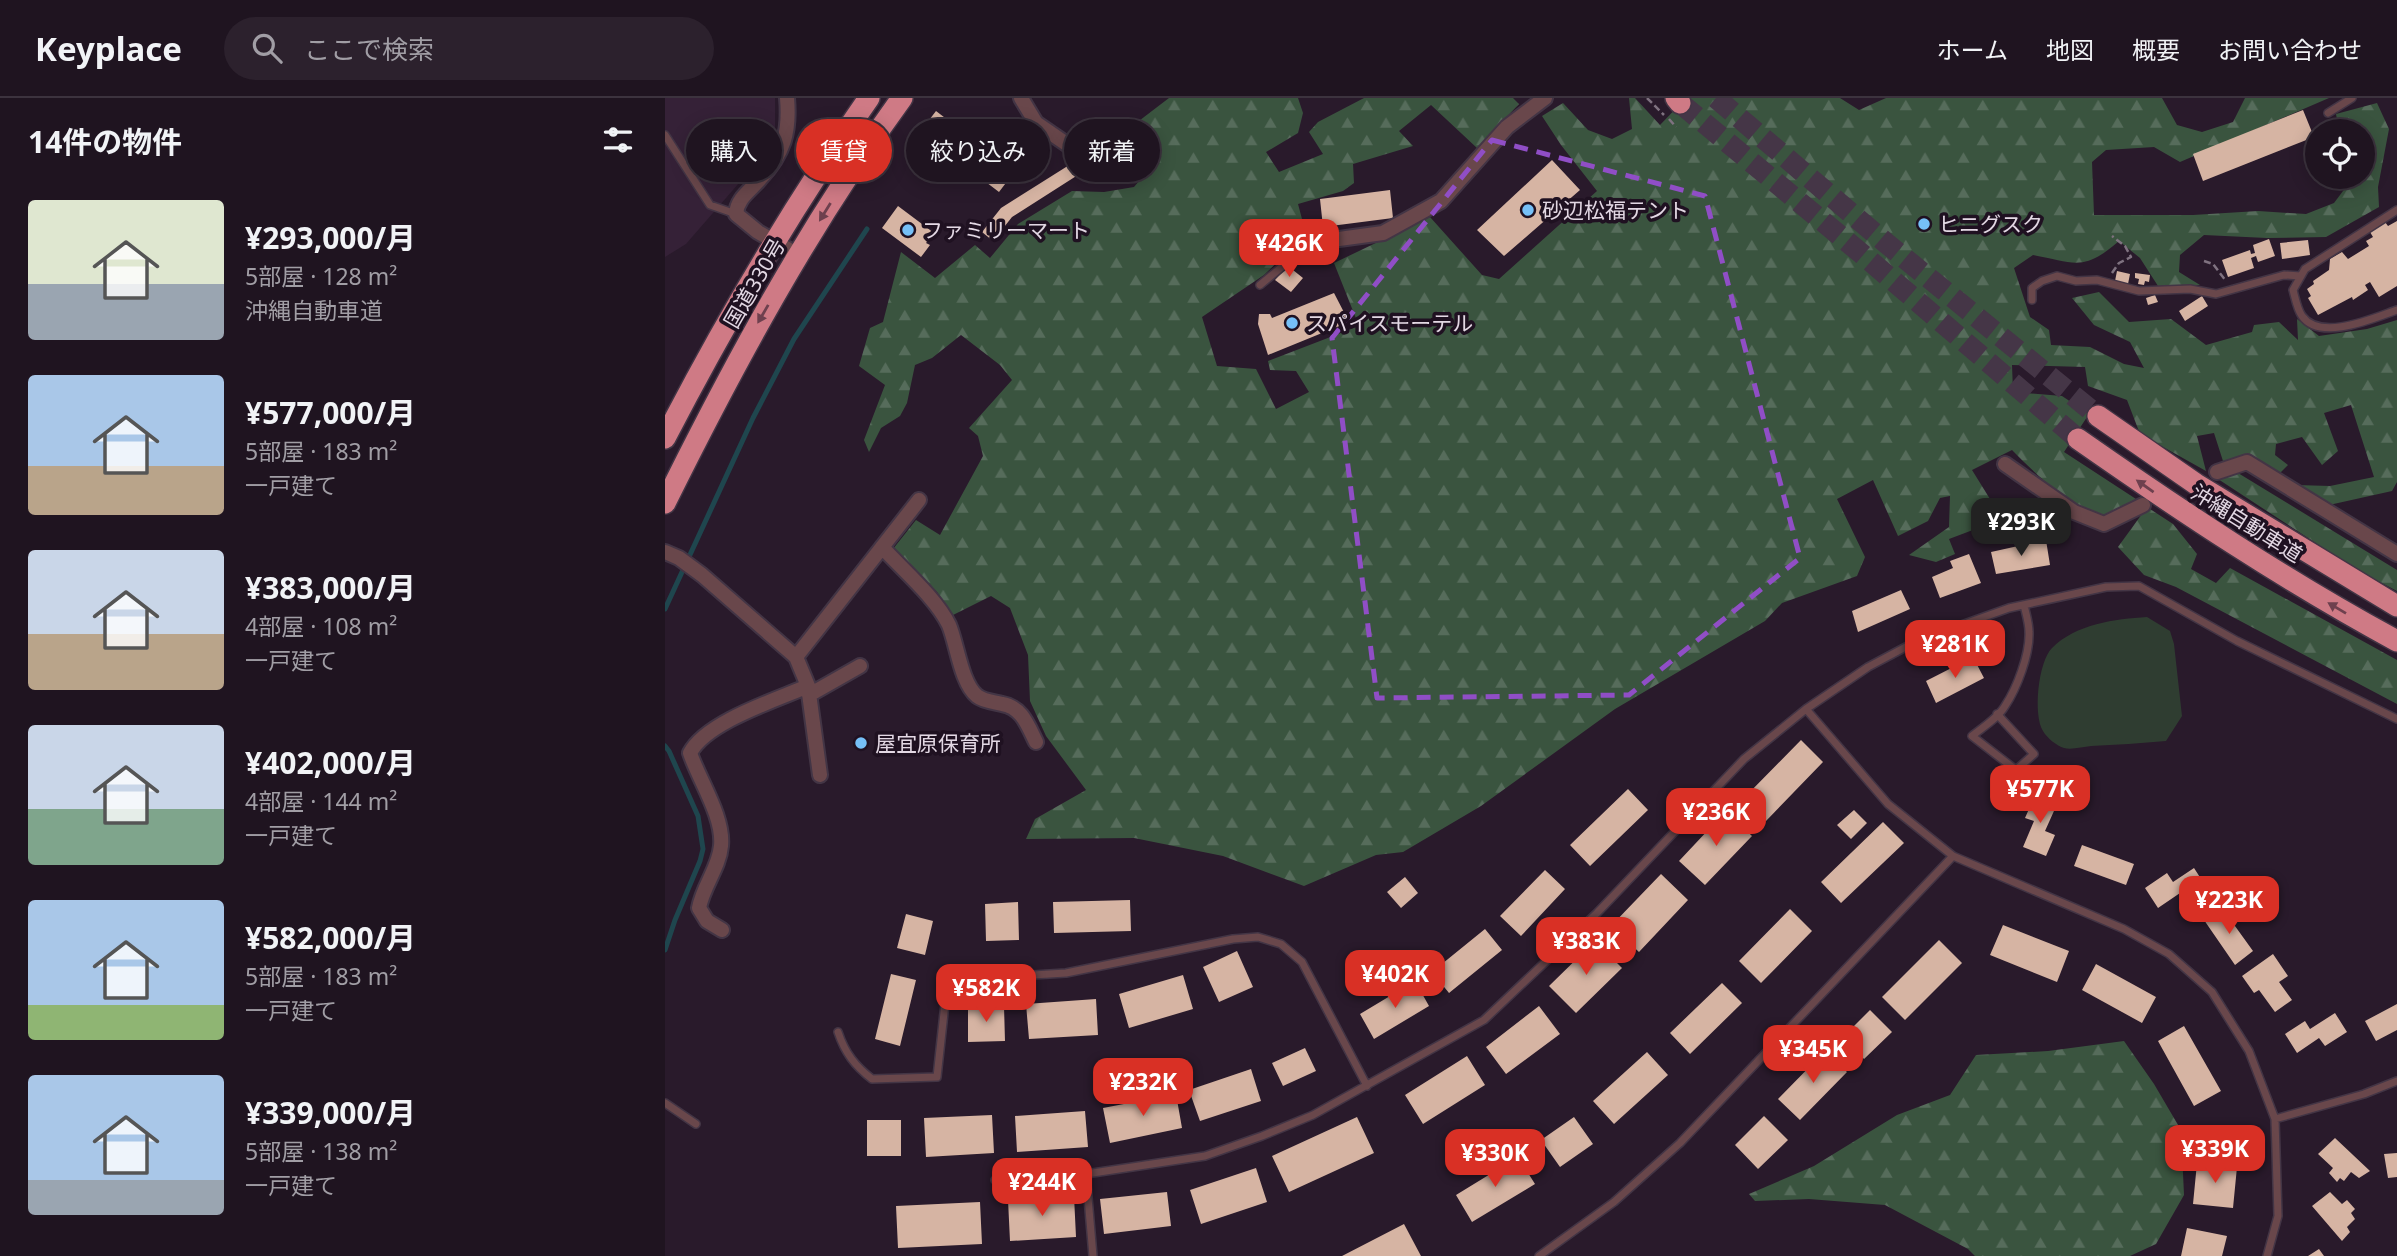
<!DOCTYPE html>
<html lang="ja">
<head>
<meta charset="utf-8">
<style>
	body { margin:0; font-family:"Noto Sans","Noto Sans JP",sans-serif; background:#2c212d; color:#f1f3f6; height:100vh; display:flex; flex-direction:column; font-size:26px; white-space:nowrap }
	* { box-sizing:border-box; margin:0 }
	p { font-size:23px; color:#a19ea5 }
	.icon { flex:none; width:38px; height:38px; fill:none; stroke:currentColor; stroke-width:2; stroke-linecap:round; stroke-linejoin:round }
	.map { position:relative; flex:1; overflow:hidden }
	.drawer { display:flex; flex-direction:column; background:#1f1420; width:665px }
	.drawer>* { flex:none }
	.banner { position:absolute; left:21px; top:21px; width:665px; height:63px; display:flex; gap:14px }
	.buttons { position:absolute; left:1640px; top:21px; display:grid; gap:14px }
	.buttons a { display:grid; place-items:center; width:70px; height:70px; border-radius:50%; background:#1f1420; box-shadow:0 4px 18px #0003,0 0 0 2px #3c333e; font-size:35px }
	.price { position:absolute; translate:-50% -60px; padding:0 16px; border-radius:14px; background:#d93025; color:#fff; font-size:23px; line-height:46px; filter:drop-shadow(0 2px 4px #0008) }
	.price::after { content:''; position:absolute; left:50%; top:42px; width:21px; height:16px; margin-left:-10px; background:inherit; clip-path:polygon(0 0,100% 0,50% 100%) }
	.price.selected { background:#222; color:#fff }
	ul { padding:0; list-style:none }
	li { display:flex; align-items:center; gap:21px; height:175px; padding:0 28px }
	li span { display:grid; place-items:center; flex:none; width:196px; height:140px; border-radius:7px; color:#555 }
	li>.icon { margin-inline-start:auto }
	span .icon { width:84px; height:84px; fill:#fffc; stroke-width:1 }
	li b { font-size:30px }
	h2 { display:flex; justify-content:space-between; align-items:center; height:84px; padding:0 28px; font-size:30px }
	.pill { padding:0 24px; border-radius:32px; background:#1f1420; box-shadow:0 4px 18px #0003,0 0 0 2px #3c333e; font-size:24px; line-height:63px }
	.pill.selected { background:#d93025; color:#fff }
	header { display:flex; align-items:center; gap:42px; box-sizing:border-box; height:98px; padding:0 35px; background:#1f1420; border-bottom:2px solid #3c333e }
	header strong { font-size:33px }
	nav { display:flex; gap:38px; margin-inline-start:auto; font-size:24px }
	.search { width:490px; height:63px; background:#2c212d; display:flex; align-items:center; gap:18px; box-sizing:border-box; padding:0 24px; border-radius:38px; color:#a19ea5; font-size:26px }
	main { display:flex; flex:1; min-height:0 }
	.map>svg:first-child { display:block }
	.built { fill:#352137 }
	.forest { fill:url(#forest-firs) }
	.pitch { fill:#2f3d31 }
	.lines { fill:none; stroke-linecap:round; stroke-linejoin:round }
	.stream { stroke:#1f464e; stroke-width:5 }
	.building { fill:#d6b4a3 }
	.highway-tunnel { stroke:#453647; stroke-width:21; stroke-dasharray:21 10; stroke-linecap:butt }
	.lane-casing { stroke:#433545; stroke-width:10 }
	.street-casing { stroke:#433545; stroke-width:18 }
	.highway-casing { stroke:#433545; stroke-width:24 }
	.path { stroke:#7f7280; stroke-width:2.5; stroke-dasharray:7 3.5; stroke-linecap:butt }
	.lane { stroke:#69474b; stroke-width:7 }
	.street { stroke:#69474b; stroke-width:14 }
	.highway { stroke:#cf7a85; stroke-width:21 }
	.oneway { fill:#6e404e }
	.marked { fill:none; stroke:#904ec6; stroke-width:5; stroke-dasharray:14 9; stroke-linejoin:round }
	.poi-dot { fill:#76c0f7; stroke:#1f1121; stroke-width:2.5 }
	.labels { text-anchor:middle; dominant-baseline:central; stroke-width:7; stroke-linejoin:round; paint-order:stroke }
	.poi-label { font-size:21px; fill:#e3d8e4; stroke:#1f1121; text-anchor:start }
	.street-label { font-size:21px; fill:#e3d8e4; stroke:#1f1121 }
</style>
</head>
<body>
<header>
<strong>Keyplace</strong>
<div class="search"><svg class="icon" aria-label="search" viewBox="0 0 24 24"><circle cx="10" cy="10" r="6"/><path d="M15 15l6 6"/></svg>ここで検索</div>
<nav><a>ホーム</a><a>地図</a><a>概要</a><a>お問い合わせ</a></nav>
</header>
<main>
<section class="drawer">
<h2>14件の物件<svg class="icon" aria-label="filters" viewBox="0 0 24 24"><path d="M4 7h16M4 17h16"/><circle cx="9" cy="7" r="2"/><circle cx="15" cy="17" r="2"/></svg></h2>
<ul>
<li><span style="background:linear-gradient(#dfe7d0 60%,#9aa5b1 0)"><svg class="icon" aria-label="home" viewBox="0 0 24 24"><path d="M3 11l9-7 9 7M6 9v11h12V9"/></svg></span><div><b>¥293,000/月</b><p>5部屋 · 128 m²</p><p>沖縄自動車道</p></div></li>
<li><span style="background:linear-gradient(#a9c7e8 65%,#b9a48a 0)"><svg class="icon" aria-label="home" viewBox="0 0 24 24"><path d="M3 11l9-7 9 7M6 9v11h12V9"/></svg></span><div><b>¥577,000/月</b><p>5部屋 · 183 m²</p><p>一戸建て</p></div></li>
<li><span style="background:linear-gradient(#c9d6e8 60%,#b9a48a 0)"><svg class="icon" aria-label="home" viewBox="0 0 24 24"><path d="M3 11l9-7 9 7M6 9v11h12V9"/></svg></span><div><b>¥383,000/月</b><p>4部屋 · 108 m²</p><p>一戸建て</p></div></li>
<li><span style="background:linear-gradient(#c9d6e8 60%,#7fa58c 0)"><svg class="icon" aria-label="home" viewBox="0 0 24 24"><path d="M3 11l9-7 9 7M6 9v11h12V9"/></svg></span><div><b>¥402,000/月</b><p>4部屋 · 144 m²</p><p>一戸建て</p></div></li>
<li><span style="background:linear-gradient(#a9c7e8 75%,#8fb573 0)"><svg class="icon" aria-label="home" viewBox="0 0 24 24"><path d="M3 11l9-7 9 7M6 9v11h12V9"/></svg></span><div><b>¥582,000/月</b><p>5部屋 · 183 m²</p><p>一戸建て</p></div></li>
<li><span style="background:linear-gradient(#a9c7e8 75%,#9aa5b1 0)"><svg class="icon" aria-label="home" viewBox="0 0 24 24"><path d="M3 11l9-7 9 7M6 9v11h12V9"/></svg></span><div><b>¥339,000/月</b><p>5部屋 · 138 m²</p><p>一戸建て</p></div></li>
</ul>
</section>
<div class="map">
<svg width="1732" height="1158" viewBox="0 0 1732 1158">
	<defs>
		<pattern id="forest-firs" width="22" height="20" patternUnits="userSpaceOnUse" patternTransform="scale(1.75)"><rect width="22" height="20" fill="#3a543f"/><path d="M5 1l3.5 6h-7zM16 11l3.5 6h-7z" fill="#566c5b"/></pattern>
	</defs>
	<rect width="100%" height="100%" fill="#291a2b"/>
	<path class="built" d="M0,0h110v32l-10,23 -79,91 -21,13z"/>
	<path class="forest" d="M504,0h129l5,15 -5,20 -32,19 13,20 44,-18 -14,-22 9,-10 46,-24h149l6,6 -42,44 -46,-43 -32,26 14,15 -60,18 1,19 -11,8 -45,13 8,30 -42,41 -62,42 15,49 39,3 20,40 33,-17 -13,-21 -26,-1 -2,-9 91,-35 -25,-63 96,-46 52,58 17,4 98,-88 -36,-46 -19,-29 21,-13 25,27 24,9 20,-10 -3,-31h6l25,27 26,-27h154l19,12 27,-12h276l15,27 25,7 31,-10 12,-24h84l-149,64 -26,-15 -48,3 -14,12 2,53h99l65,-4 48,3 28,-11 15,-20 -1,-6h15v-46h-24l-3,-17 41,-11 12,26 -11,58 1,20 -53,30 -59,1 -63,-3 -24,20 -1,17 21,13 -42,1 -18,-28 -21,-17c-36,31 -43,22 -86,14l-19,13 16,49 19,13 2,15 39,2 34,17 20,4 -14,-26 -36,-17 -22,-27 27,-6 30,30 42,-3 35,26 46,-13 2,-7 25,-3 19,18 -1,-21 22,17 48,-7 30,-9v162l-5,9 -63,14 -33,-20 34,1 44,-9 -23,-72 -27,8 14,38 -16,14 -20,-28 -26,7 -1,11 13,10 -8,8 -32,-16 -25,4 -9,-28 -17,3 9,35 -66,-37 -13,-34 -39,-14 -3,-19 -73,-2 1,27 49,4 27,18 -25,38 72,47 -34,20c-35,-17 -63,-41 -90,-69l-40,20 18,29 15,7 -3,13 -53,20 6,15 -19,8 -27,-7 40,-28 1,-31 -10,2 -12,23 -30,15 -25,-56 -36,19 28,58 -8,19 -75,27 -17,18 -150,88 -134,97 -78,46 -27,3 -72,31 -81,-30 -89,-18 -108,1 9,-20 51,-29 -40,-54 -16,-35 -2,-46 -18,-47 -19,-12 -38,19 -16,-23 -44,-43 23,-29 24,15 43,-79 -5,-20 -9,-8 43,-48 -12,-15 -39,-30 -29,23 -17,7 -8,38 -7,13 -19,12 -12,24 -5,-12 21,-55 -26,-19 11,-38 13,-6 18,-70 34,26 40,-33 15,13 28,-34 54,-33 32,1 30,-5 11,-13 -16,-21 2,-26z
		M1573,375l159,97v21l-40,-21 -139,-91z
		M1482,409l26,17 24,30 -6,15 25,14 14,-15 167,92v44l-221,-117 -32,-12 -26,-28z
		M1459,943l30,43 27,46 3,65 -28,49 -26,12h-155l-7,-7 -83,-44 -76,-6 -54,2 -6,-7 65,-28 83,-51 53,-20 26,-40 72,-4z"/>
	<path class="pitch" d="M1482,519l23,14 4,13 8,72 -16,25c-25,2 -50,4 -75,5 -8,1 -20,4 -27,2 -7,-2 -17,-10 -21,-17 -10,-16 -5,-69 9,-83 24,-24 63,-29 95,-31z"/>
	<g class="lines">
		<path class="stream" d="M0,511l88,-191 41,-79 73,-110
			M0,648l4,5 29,65 5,33 -3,12 -25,59 -10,30"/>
	</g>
	<path class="building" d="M1638,12l11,27 -111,44 -10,-27z
		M271,13l79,60 -16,21 -79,-60z
		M887,62l28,30 -76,66 -27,-26z
		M409,64l7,11 -69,44 -19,24 -11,-9 19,-24z
		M725,92l3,28 -70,9 -3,-28z
		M233,108l36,27 -8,10 4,2 -9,12 -39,-29z
		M1732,123v65l-18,11 -9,-15 -5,3 3,5 -15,10 -1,-3 -34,18 -10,-17 3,-2 -4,-7 7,-5 -1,-3 16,-11 1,-11 12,-7 6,7 21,-13 -3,-5 7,-4 -3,-5 15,-10 3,4z
		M1604,141l6,17 -17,6 -2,-6 -5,2 3,10 -26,9 -6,-17 28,-10 1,4 4,-1 -2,-8z
		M1643,142l2,15 -28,4 -2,-16z
		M623,168l15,12 -12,14 -16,-12z
		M1452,173l13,3 -2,10 -13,-3z
		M1470,175l15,2 -1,7 -4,-1 -1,4 -6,-1 1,-5 -4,-1z
		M669,195l15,29 -81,33 -10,-31 1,-10h11l2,4z
		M1490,197l3,7 -10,3 -2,-7z
		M1537,198l6,10 -23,15 -6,-10z
		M1381,442l4,25 -54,9 -5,-22z
		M1304,456l12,29 -41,15 -8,-21 21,-9 -3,-7z
		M1236,492l9,19 -52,23 -6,-21z
		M1308,559l11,21 -48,25 -10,-22z
		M1136,642l22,22 -57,59 -23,-22z
		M963,691l20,21 -58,56 -20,-21z
		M1371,695l22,9 -13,29 10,4 -9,21 -23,-9 11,-26 -9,-3z
		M1189,712l13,13 -16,16 -14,-14z
		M1061,713l26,25 -47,49 -26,-24z
		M1218,724l21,21 -63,60 -20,-21z
		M1417,747l52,19 -8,21 -52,-19z
		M1529,770l11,17 -18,12 -4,-6 -25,17 -13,-20 22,-15 6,9z
		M880,772l20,19 -44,47 -21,-20z
		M996,776l27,26 -49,52 -28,-26z
		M740,779l13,16 -17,15 -14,-16z
		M465,802l1,31 -77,2 -1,-31z
		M353,804l1,38 -33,1 -1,-37z
		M1557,810l31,43 -18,14 -31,-45z
		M1125,811l22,22 -51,52 -22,-22z
		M241,816l27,7 -8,34 -28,-7z
		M1338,827l66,26 -12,31 -67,-27z
		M820,831l17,21 -53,43 -17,-21z
		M1274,842l23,23 -57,57 -23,-23z
		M930,843l27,27 -46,45 -27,-27z
		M572,853l16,36 -34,15 -16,-35z
		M1608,856l15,22 -9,6 13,18 -17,12 -16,-22 -5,3 -12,-17z
		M1431,866l60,33 -14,26 -60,-33z
		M226,876l25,6 -16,66 -25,-7z
		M518,877l10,34 -64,19 -10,-34z
		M750,883l14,25 -55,33 -14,-25z
		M1057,885l20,20 -52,51 -20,-21z
		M431,901l2,36 -69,4 -3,-35z
		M1732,906v26l-21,11 -11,-20z
		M303,908h36l1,35 -37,1z
		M874,908l21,28 -54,40 -20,-27z
		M1205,912l22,22 -28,27 -21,-22z
		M1670,915l12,19 -22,14 -6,-8 -22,15 -12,-19 20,-13 5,8z
		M1519,928l37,65 -27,15 -36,-65z
		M640,950l11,23 -33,15 -11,-23z
		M1160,953l22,21 -47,48 -22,-21z
		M982,954l21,23 -54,49 -21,-23z
		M802,958l18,29 -62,39 -18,-29z
		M586,971l10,32 -61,20 -11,-31z
		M511,996l6,34 -72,15 -7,-35z
		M420,1013l3,36 -71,5 -2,-36z
		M327,1017l2,38 -68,4 -2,-39z
		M1099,1018l24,24 -30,29 -23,-24z
		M692,1019l17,36 -85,39 -17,-36z
		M909,1019l19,27 -33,23 -19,-27z
		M202,1022h34v36h-34z
		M1670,1040l35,33 -11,7 -8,-6 -7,9 -4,-3 -3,4 -8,-9 4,-5 -15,-14z
		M1732,1055v24l-9,1 -4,-24z
		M853,1059l17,27 -63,38 -16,-27z
		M1532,1065l40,4 -4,41 -40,-4z
		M591,1070l11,34 -66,22 -11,-34z
		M502,1094l4,34 -67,8 -4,-35z
		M1665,1094l12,12 5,-4 8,9 -4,4 4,6 -8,8 3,5 -8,9 -30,-35z
		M409,1098l2,41 -66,4 -2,-41z
		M315,1104l2,42 -84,4 -2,-42z
		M739,1126l17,32h-79z
		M1522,1130l40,8 -5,20h-41z
		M1654,1151l5,7h-16z"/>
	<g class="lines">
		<path class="highway-tunnel" d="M1051,0l170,145 212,173
			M1015,5l182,151 216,185"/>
		<g class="lane-casing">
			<path id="lane" d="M1663,15l24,-15
				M0,37l45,70 26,9
				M1732,112l-92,59 -12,21c2,7 4,19 9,26 18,26 72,2 95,-6
				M595,187l58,-48
				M1367,202v-12l10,-7 15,-5 19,5 21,-1 42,11 51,-2 26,5 68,-19 17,1
				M1141,611l82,95 65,52 171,73 45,25 43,38 37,59 26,68 3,97 -11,40
				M1332,616l37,40 -18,16 -44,-34c11,-9 26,-18 33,-30 12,-18 25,-52 24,-74 0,-9 -3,-18 -5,-27
				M173,934c7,21 17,34 34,47l65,-2 11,-101 17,3 101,-6 167,-34 25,-2 23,7 21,18 65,124
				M0,1005l31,21
				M1610,1021l89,-25 33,-13
				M421,1076l7,82
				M330,1082l91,-6 119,-18 57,-20 51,-21 171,-95 113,-107 147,-154 62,-50 62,-42 49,-26 92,-33 97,-21 33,-1 98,55 160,78
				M874,1158l75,-54 66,-59 273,-287"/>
		</g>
		<g class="street-casing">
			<path id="street" d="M122,0c3,34 -3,55 -27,81 -9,11 -23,19 -24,35l22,18 40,23
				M356,0l15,25 32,22
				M653,139l21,2 44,-6 58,-32 66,-74 38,-29
				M1340,366l69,48 30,12 39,-19
				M1552,374l30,-10 150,92
				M217,449c21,23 54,51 67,78 8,19 12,58 28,71 6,5 17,6 25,8 20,3 26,22 34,38
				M0,454l14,6 23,17 94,82 12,29 12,89
				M131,559l123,-157
				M144,597l51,-29
				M57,832l-15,-9 -8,-13c4,-22 20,-40 22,-62 3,-29 -22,-66 -31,-93 16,-31 86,-53 118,-67"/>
		</g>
		<g class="highway-casing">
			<path id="highway" d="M1011,0l4,5
				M1433,318l98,68 201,122
				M0,340c61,-118 128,-232 204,-340
				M1413,341c103,72 208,142 319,202
				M0,405c70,-141 144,-278 237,-405"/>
		</g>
		<path class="path" d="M982,0l17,17
			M1004,21l7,8
			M1539,163l9,3 13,17
			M1447,175l7,-10 12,-6 -6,-11 -13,-10"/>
		<use href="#lane" class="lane"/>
		<use href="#street" class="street"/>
		<use href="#highway" class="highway"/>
	</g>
	<defs><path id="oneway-solid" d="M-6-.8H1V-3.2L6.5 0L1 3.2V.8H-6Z" transform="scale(1.75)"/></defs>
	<g class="oneway">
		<use href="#oneway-solid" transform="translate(160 114) rotate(122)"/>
		<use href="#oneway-solid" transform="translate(98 216) rotate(120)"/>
		<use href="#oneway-solid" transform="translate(1480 388) rotate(-145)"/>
		<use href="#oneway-solid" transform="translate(1672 510) rotate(-149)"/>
	</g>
	<path class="marked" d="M827,42l213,56 95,362 -171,137 -252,3 -45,-360z"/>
	<g class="poi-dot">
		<circle cx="863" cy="112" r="7"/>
		<circle cx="1259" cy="126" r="7"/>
		<circle cx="243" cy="132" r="7"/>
		<circle cx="627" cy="225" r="7"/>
		<circle cx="196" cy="645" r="7"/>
	</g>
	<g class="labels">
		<g class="poi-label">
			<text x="877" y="112">砂辺松福テント</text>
			<text x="1273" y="126">ヒニグスク</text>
			<text x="257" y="132">ファミリーマート</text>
			<text x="641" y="225">スパイスモーテル</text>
			<text x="210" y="645">屋宜原保育所</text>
		</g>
		<g class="street-label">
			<text transform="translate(89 185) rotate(-60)">国道330号</text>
			<text transform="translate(1582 425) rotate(32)">沖縄自動車道</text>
		</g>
	</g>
</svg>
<div class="buttons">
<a><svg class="icon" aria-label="locate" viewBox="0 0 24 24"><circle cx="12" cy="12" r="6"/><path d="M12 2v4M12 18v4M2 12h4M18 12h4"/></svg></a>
</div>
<b class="price" style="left:624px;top:181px">¥426K</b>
<b class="price selected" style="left:1356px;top:460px">¥293K</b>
<b class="price" style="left:1290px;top:582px">¥281K</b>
<b class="price" style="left:1375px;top:727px">¥577K</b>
<b class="price" style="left:1051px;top:750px">¥236K</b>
<b class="price" style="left:1564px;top:838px">¥223K</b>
<b class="price" style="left:921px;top:879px">¥383K</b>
<b class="price" style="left:730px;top:912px">¥402K</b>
<b class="price" style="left:321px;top:926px">¥582K</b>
<b class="price" style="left:1148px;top:987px">¥345K</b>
<b class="price" style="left:478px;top:1020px">¥232K</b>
<b class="price" style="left:1550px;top:1087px">¥339K</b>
<b class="price" style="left:830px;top:1091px">¥330K</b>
<b class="price" style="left:377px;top:1120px">¥244K</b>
<div class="banner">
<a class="pill">購入</a>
<a class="pill selected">賃貸</a>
<a class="pill">絞り込み</a>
<a class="pill">新着</a>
</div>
</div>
</main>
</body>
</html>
